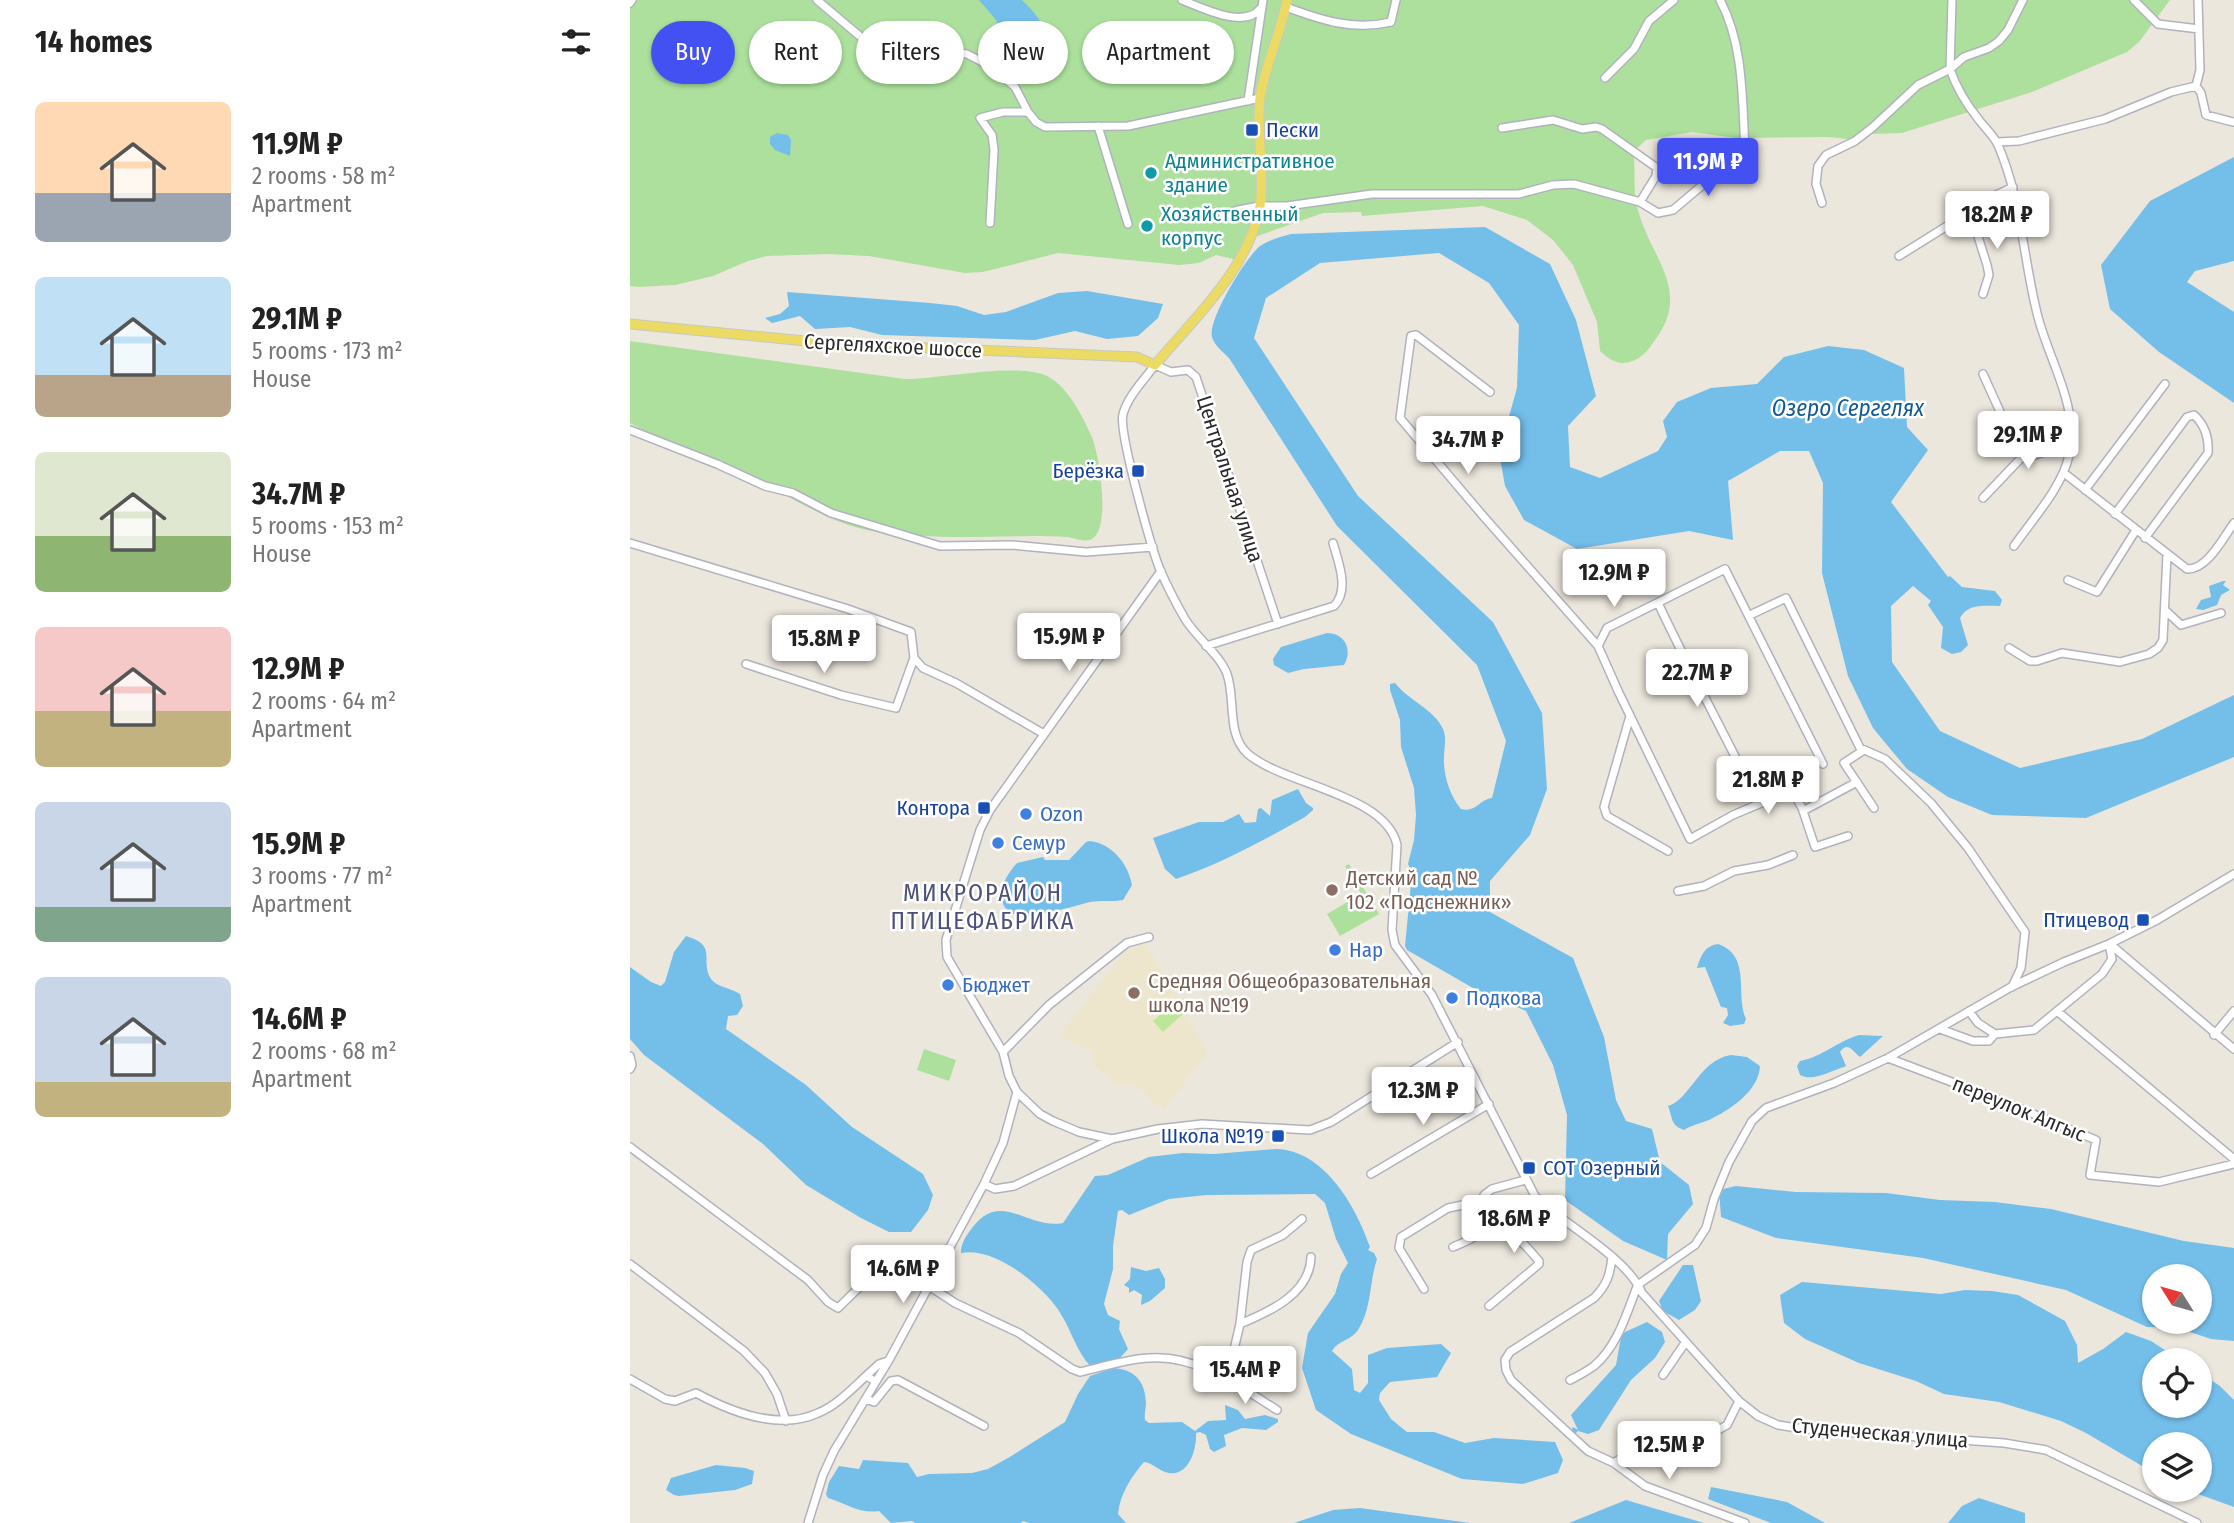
<!DOCTYPE html>
<html lang="en">
<head>
<meta charset="utf-8">
<style>
	body { margin:0; font-family:"Fira Sans Condensed",sans-serif; background:#f2f2f2; color:#222; height:100vh; display:flex; flex-direction:column; font-size:26px; white-space:nowrap }
	* { box-sizing:border-box; margin:0 }
	p { font-size:23px; color:#767676 }
	.icon { flex:none; width:38px; height:38px; fill:none; stroke:currentColor; stroke-width:2; stroke-linecap:round; stroke-linejoin:round }
	.map { position:relative; flex:1; overflow:hidden }
	.side { display:flex; flex-direction:column; background:#fff; width:630px }
	.side>* { flex:none }
	.guide { position:absolute; left:21px; top:21px; width:665px; height:63px; display:flex; gap:14px }
	.needle { width:46px; rotate:307deg }
	.buttons { position:absolute; left:1512px; top:1264px; display:grid; gap:14px }
	.buttons a { display:grid; place-items:center; width:70px; height:70px; border-radius:50%; background:#fff; box-shadow:0 2px 5px #0004; font-size:35px }
	.price { position:absolute; translate:-50% -60px; padding:0 16px; border-radius:7px; background:#fff; color:#222; font-size:23px; line-height:46px; filter:drop-shadow(0 2px 4px #0008) }
	.price::after { content:''; position:absolute; left:50%; top:42px; width:21px; height:16px; margin-left:-10px; background:inherit; clip-path:polygon(0 0,100% 0,50% 100%) }
	.price.active { background:#4351f3; color:#fff }
	ul { padding:0; list-style:none }
	li { display:flex; align-items:center; gap:21px; height:175px; padding:0 35px }
	li span { display:grid; place-items:center; flex:none; width:196px; height:140px; border-radius:10px; color:#555 }
	li>.icon { margin-inline-start:auto }
	span .icon { width:84px; height:84px; fill:#fffc; stroke-width:1 }
	li b { font-size:30px }
	h2 { display:flex; justify-content:space-between; align-items:center; height:84px; padding:0 35px; font-size:30px }
	.tag { padding:0 24px; border-radius:32px; background:#fff; box-shadow:0 2px 5px #0004; font-size:24px; line-height:63px }
	.tag.active { background:#4351f3; color:#fff }
	main { display:flex; flex:1; min-height:0 }
	.map>svg:first-child { display:block }
	.education { fill:#ede6cd }
	.green { fill:#ace09c }
	.pitch { fill:#bde798 }
	.water { fill:#74beea; fill-rule:evenodd }
	.lines { fill:none; stroke-linecap:round; stroke-linejoin:round }
	.minor-casing { stroke:#b0b2be; stroke-width:10 }
	.major-casing { stroke:#c8c8c8; stroke-width:11 }
	.minor { stroke:#fff; stroke-width:7 }
	.major { stroke:#ebda63; stroke-width:9 }
	.transit-dot { fill:#1a4fb4; stroke:#fff; stroke-width:2.5 }
	.culture-dot { fill:#0f9aa8; stroke:#fff; stroke-width:2.5 }
	.shop-dot { fill:#3f7fe0; stroke:#fff; stroke-width:2.5 }
	.education-dot { fill:#8d6e63; stroke:#fff; stroke-width:2.5 }
	.labels { text-anchor:middle; dominant-baseline:central; stroke-width:5; stroke-linejoin:round; paint-order:stroke }
	.transit-label { font-size:21px; fill:#164399; stroke:#fff; text-anchor:end }
	.culture-label { font-size:21px; fill:#0d838f; stroke:#fff; text-anchor:start }
	.street-label { font-size:21px; fill:#2a2a2a; stroke:#fff }
	.shop-label { font-size:21px; fill:#366cbe; stroke:#fff; text-anchor:start }
	.education-label { font-size:21px; fill:#785e54; stroke:#fff; text-anchor:start }
	.water-label { font-size:23px; font-style:italic; fill:#135b96; stroke:#fff }
	.quarter-label { font-size:24px; letter-spacing:2px; fill:#4c507a; stroke:#fff }
</style>
</head>
<body>
<main>
<section class="side">
<h2>14 homes<svg class="icon" aria-label="filters" viewBox="0 0 24 24"><path d="M4 7h16M4 17h16"/><circle cx="9" cy="7" r="2"/><circle cx="15" cy="17" r="2"/></svg></h2>
<ul>
<li><span style="background:linear-gradient(#ffd9b3 65%,#9aa5b1 0)"><svg class="icon" aria-label="home" viewBox="0 0 24 24"><path d="M3 11l9-7 9 7M6 9v11h12V9"/></svg></span><div><b>11.9M ₽</b><p>2 rooms · 58 m²</p><p>Apartment</p></div></li>
<li><span style="background:linear-gradient(#bfe0f5 70%,#b9a48a 0)"><svg class="icon" aria-label="home" viewBox="0 0 24 24"><path d="M3 11l9-7 9 7M6 9v11h12V9"/></svg></span><div><b>29.1M ₽</b><p>5 rooms · 173 m²</p><p>House</p></div></li>
<li><span style="background:linear-gradient(#dfe7d0 60%,#8fb573 0)"><svg class="icon" aria-label="home" viewBox="0 0 24 24"><path d="M3 11l9-7 9 7M6 9v11h12V9"/></svg></span><div><b>34.7M ₽</b><p>5 rooms · 153 m²</p><p>House</p></div></li>
<li><span style="background:linear-gradient(#f6c9c9 60%,#c2b280 0)"><svg class="icon" aria-label="home" viewBox="0 0 24 24"><path d="M3 11l9-7 9 7M6 9v11h12V9"/></svg></span><div><b>12.9M ₽</b><p>2 rooms · 64 m²</p><p>Apartment</p></div></li>
<li><span style="background:linear-gradient(#c9d6e8 75%,#7fa58c 0)"><svg class="icon" aria-label="home" viewBox="0 0 24 24"><path d="M3 11l9-7 9 7M6 9v11h12V9"/></svg></span><div><b>15.9M ₽</b><p>3 rooms · 77 m²</p><p>Apartment</p></div></li>
<li><span style="background:linear-gradient(#c9d6e8 75%,#c2b280 0)"><svg class="icon" aria-label="home" viewBox="0 0 24 24"><path d="M3 11l9-7 9 7M6 9v11h12V9"/></svg></span><div><b>14.6M ₽</b><p>2 rooms · 68 m²</p><p>Apartment</p></div></li>
</ul>
</section>
<div class="map">
<svg width="1604" height="1523" viewBox="0 0 1604 1523">
	<rect width="100%" height="100%" fill="#ece7dd"/>
	<path class="education" d="M516,943l62,109 -44,58 -16,-12 -2,-7 -8,-1 -1,-4 -20,-1 -24,-20 -2,-15 -33,-13 67,-86z"/>
	<path class="green" d="M0,0h1540l-31,42 -12,10 -95,40 -130,41 -31,1 -15,6 -28,-3 -92,1 -44,-6 -46,8 -13,12c3,16 0,33 3,48 8,53 59,87 19,140 -5,7 -10,15 -18,19 -16,8 -25,3 -37,-8l-3,-29 -24,-57 -20,-25 -26,-20 -44,-14 -121,10 -1,-4 -38,1 -74,26 -12,21 -21,-5 -17,8 -20,2 -121,-12 -75,19 -18,1 -96,-17 -42,-2 -60,2 -19,5 -35,15 -38,9 -37,2 -8,-1z
		M0,341l275,38c36,0 113,-17 142,-3 21,11 35,39 44,59 8,16 22,100 -2,105 -6,2 -15,-2 -21,-3 -12,-1 -25,-1 -37,-1 -53,1 -107,3 -159,-5 -36,-6 -66,-26 -98,-41 -48,-22 -97,-41 -144,-67z
		M719,864l30,50 -39,22 -13,-22 34,-20 -16,-28z
		M294,1049l32,11 -7,21 -32,-11z"/>
	<path class="pitch" d="M544,1002l10,11 -21,19 -10,-11z"/>
	<path class="water" d="M349,0h43c13,13 24,23 21,42l-5,1 -9,-16 -11,-1 -1,5 5,14 -3,4 -9,-9h-5l-9,-20z
		M147,133l11,2 3,5 -1,16 -15,-6 -5,-6v-7z
		M1604,157v104l-39,10 -8,11 47,30v91l-75,-51 -49,-43 -9,-44 49,-64z
		M855,227l65,37 26,56 20,76 -28,30 2,41 30,11 58,-27 9,-14 -4,-16 14,-19 34,-14 46,-4 27,-27 44,-11 36,4 40,18 3,59 21,23 -37,52 57,75 2,-1 12,11 33,4 7,9 -2,6c-15,0 -32,-3 -40,12l8,27 -7,7 -9,2 -11,-6 2,-21 -15,-22 3,-4 -18,-15 -22,20 1,56 48,69 80,37 122,-29 92,-44v62l-148,61 -94,-3 -44,-18 -41,-28 -34,-41 -25,-52 -26,-103 1,-90 -14,-32h-29l-52,30 5,59 -44,-9 -112,18 -53,-29 -19,-34 -6,-34 18,-64 2,-63 -30,-42 -50,-30 -119,10 -54,35 -12,40 104,158 135,126 49,91 5,76 -17,46 -40,46v31l83,46 31,79 12,63 10,21 26,8 8,33 29,23 4,19 -25,30 -1,26 -44,-19 -58,-41 2,-85 -14,-50 -27,-54 -53,-23 -66,-38 -2,-4 7,-73 -4,-9 6,-24 2,-25 -2,-27 -13,-41 -1,-27 -10,-30v-6l5,-1c14,18 39,26 48,46 4,9 1,19 1,28 -1,18 6,39 17,52 15,4 19,-10 31,-11l14,-57 -29,-76 -140,-139 -108,-168c-6,-6 -15,-13 -17,-21 -5,-16 34,-80 48,-91 9,-6 20,-9 31,-12z
		M457,291l76,13 -5,14 -20,18 -31,3 -32,-8 -40,9 -153,-5 -32,-8 -35,2 -15,-13 -28,7 -7,-5 15,-4 9,-8 -2,-14 143,11 27,3 27,9 22,-3 52,-19z
		M1593,581h3l-3,4 7,5 -9,5 -4,10 -14,5 -7,-1 5,-9 10,-3 -2,-11z
		M697,633c18,0 26,17 17,32l-40,4 -16,4 -14,-8 -1,-6 8,-12z
		M668,789l8,14 7,5v2l-8,7c-41,23 -84,47 -129,62l-11,-10 -12,-31 46,-16h24l16,-8 6,9 11,-1 2,-13 3,-1 9,8 2,-16z
		M460,841c22,3 38,22 42,44l-9,15c-11,2 -23,0 -33,2 -19,5 -58,17 -76,12 -7,-1 -12,-10 -13,-17 -1,-12 8,-25 16,-34l26,-6 2,3h24l17,-18z
		M56,936c33,10 13,24 25,43 6,8 20,9 29,15l3,12 -6,9 -9,1 -2,13 80,56 46,42 71,47 10,21 -5,15 -17,22h-22l-28,-14 -55,-33 -43,-41 -119,-89 -14,-16v-72l21,15 10,4 4,-4 9,-30z
		M1088,944c34,12 17,50 28,75l-2,5 -14,2 -7,-3 5,-8 -1,-7 -6,-1 -16,-40 -8,1c4,-12 7,-22 21,-24z
		M1229,1035l24,1 -23,21c-6,-4 -12,-17 -20,-5l6,14 -2,1c-14,4 -30,15 -44,8l-3,-9 3,-5c22,-4 38,-20 59,-26z
		M1101,1055l16,2 13,9c-1,25 -30,44 -51,54 -8,3 -17,5 -25,10 -14,-5 -11,-12 -16,-24 22,-6 31,-46 63,-51z
		M646,1149c48,1 80,57 94,98l-2,3 6,3 3,6c-8,24 -5,49 -19,71 -6,10 -20,10 -26,21l20,18 2,21 6,3 8,-10v-28l19,-7 54,-4 10,9 -14,24 -47,5 -10,11 -1,7 12,19 16,13h27l31,11 29,-5 61,4 8,18 -5,13 -35,11 -61,-5 -111,-45 -35,-24 -14,-42 6,-35 27,-39 6,-20 7,-11 -12,-24 -11,-36 -10,-9 -109,1 -37,4 -40,16 -7,-5 -4,1 -5,35v23l-9,35 4,11 12,6 -1,8 9,20 -9,10 -28,8c-15,-16 -20,-38 -32,-56 -17,-26 -65,-65 -98,-58 0,-10 5,-17 11,-25 29,-39 55,2 91,-5l32,-47 13,-1 41,-18 34,-4 31,1z
		M1106,1186l60,6 90,1 54,7 55,2 56,7 133,32 50,7v93l-23,-2 -33,-11 -31,-1 -81,-37 -143,-32 -147,-20 -55,-21 -2,-27zM1524,1276h46v45h-46z
		M1053,1265h10l8,36 -6,9 -16,10 -16,-9 -4,-10z
		M501,1267l15,4 13,-3 6,11v9l-15,13 -9,4 1,-10 -8,-5 -5,3v-5l-5,-3 6,-6z
		M1172,1282l139,12 24,-4 27,1 26,4 47,26 12,24 1,18 25,-14 23,-17 25,9 29,19h-26v45h46v-32l20,13 14,14v107l-50,-18h16v-45h-46v29l-68,-40 -25,-12 -62,-19 -55,-8 -28,-13 -57,-18 -54,-24 -21,-16 -4,-28z
		M1017,1322l15,10 3,10 -10,16 -24,22 -32,50 -11,4 -10,-3 -4,4 2,9 -9,-7 6,-10 5,3 -7,-15 45,-50 5,-28 4,-5z
		M484,1368c21,2 31,13 32,35 0,6 -2,10 -1,17l4,3 33,-1 13,9 13,-10 18,-1 -1,-15 13,5 7,9 20,-4 13,4v3l-12,8 -24,-2 -18,7 2,11 -12,6 -4,-3 -4,-14 -6,-3 -4,1c1,17 -8,47 -31,39 -8,-3 -13,-9 -21,-10 -13,15 -24,32 -26,52l8,9h-97l-6,-2 -2,2h-106l-3,-2 -21,2 -12,-12c-19,3 -32,-7 -51,-13l-2,-4 3,-12 10,-16 20,3 4,-9 45,3 9,14 12,-3 43,-1 16,-4 20,-11 57,-36 13,-28 12,-18z
		M86,1465l29,3 9,3 -2,13 -17,6 -56,6 -5,-1 -8,-5 5,-12z
		M1081,1487l76,15 38,21h-54l-63,-24z
		M1349,1498l46,15v10h-77l14,-17z
		M996,1500l78,23h-135z
		M730,1508l110,15h-176l39,-13z"/>
	<g class="lines">
		<g class="minor-casing">
			<path id="minor" d="M187,0l45,38 11,4 94,12 23,12 25,21 13,25 8,10 9,5 83,-1 132,-28
				M552,0c20,8 62,29 78,9
				M1322,0l-2,69c6,18 17,36 29,51 6,8 15,16 19,25 24,55 25,115 40,172 12,46 41,88 31,138 -6,31 -37,65 -55,91
				M1504,0l24,24 41,5
				M0,3l2,-3
				M656,7c35,13 67,24 105,15l5,-22
				M975,78l29,-29 15,-28 25,-21
				M1566,86l5,7 5,22 27,7
				M618,101l15,-101
				M468,126l30,98
				M872,128l51,-8 29,9 14,-2 6,2 55,39 -1,8 -16,26
				M1367,142l22,-1 86,-22 66,-27 25,-6 4,-16 -2,-70
				M1192,203l-6,-19 2,-18 8,-11 29,-14 18,-14 45,-42 32,-16 14,-12 25,-9 10,-7 9,-11 15,-30
				M1339,208l18,57 2,10 -6,19
				M593,216l15,-6 22,-4h27l85,-12h147l34,-9 21,-1 66,18 18,11 15,-3 72,-61c-3,-50 -1,-104 -25,-149
				M360,223l4,-73 -2,-15 -12,-17 23,-6h25
				M1269,256l56,-35 14,-13 44,-21
				M1353,374l28,62 4,15 7,6
				M860,392l-74,-57 -5,1 -11,82 84,99 114,129 21,47 71,146 43,-24 59,-25 10,18 13,39 33,-11
				M0,430l87,34 48,22 28,7 38,20 109,33 72,-1 74,7 67,-5
				M1434,473l123,96c20,1 36,-31 47,-46
				M1455,490l80,-106
				M1353,498l39,-41 13,-2 36,-13
				M1485,514l72,-97 7,-2c11,10 15,23 14,38l-63,85
				M0,543l218,66 63,23 3,26 9,10 33,15 88,51
				M531,571l-171,239 -10,20 -31,100 -3,10 1,17 56,95 6,24 8,16 23,22 13,7 26,11 33,7 46,-10 44,-5 108,6 21,-8 127,-80
				M1438,580l29,12 39,-62
				M1028,603c32,68 68,134 101,201
				M1536,611l15,14 40,-12
				M1120,615l36,-17 74,150 25,11 46,44 37,45 57,84 -4,36 -9,19
				M648,624l-82,-247 -8,-7 -17,2 -16,-7c-11,15 -27,31 -32,49 -5,17 29,137 38,158 7,16 16,33 24,47 11,18 35,36 42,55 9,25 -1,61 21,80 36,31 138,40 149,91l-5,85 3,15 37,50 103,201c29,29 92,61 107,97l97,108 19,15 20,9 25,4 201,14 42,7 151,73
				M393,642l12,-15 7,-5 75,8
				M576,646l128,-40c16,-16 4,-45 -1,-63
				M968,646l9,-18 118,-59 98,195
				M1379,648l21,13h7l25,-8 58,9 29,-8 9,-6 5,-8 4,-86
				M116,664l95,31 55,13 18,-50
				M1000,716l-26,91 3,9 61,35
				M1234,750l-20,13 30,45
				M1173,811l54,-29
				M1048,891l26,-5 30,-15 34,-6 25,-10
				M1480,944l124,105
				M1339,1011l9,12 17,11
				M1427,1011l177,148
				M1310,1029l33,12h16l6,-7 39,-4 68,-56 10,-15 -3,-15
				M1584,1035l20,-24
				M373,1052l46,-47 59,-47 19,-15 22,-6
				M0,1056l2,9 -2,4
				M1258,1058l114,43 94,39 -6,35 69,7 75,-18
				M0,1147l178,133 20,22 10,6 43,-42 8,-1 16,11 24,10 26,17 64,30 53,36 8,3c23,-5 46,-13 69,-14 47,-4 90,28 128,52
				M741,1174l118,-70
				M354,1184l11,5 19,-3 98,-47
				M823,1247c21,-9 27,-10 38,-31
				M982,1257c-2,18 -5,28 -18,41l-84,54 -5,8 1,10 5,10 77,71 26,12 31,23 100,37
				M0,1264l114,87 21,22 12,21 9,27
				M1009,1284l56,-39 11,-17 8,-29 15,-37 23,-41 14,-13 68,-25 54,-25 123,-71 53,-25 45,-18 48,-24 77,-46
				M794,1289l-25,-41 2,-11 47,-29 35,-7
				M859,1306l50,-42v-3c-8,-9 -16,-19 -25,-26 -13,-10 -31,-21 -30,-40l8,-6 33,-9
				M610,1324c29,-12 70,-30 71,-67
				M1033,1375l22,-32
				M236,1376l13,-12 9,-3
				M0,1379l35,20 10,2 21,-8c35,19 83,38 122,20 18,-7 34,-24 48,-37l9,5
				M597,1379l13,-55 7,-62 4,-12 32,-15 19,-16
				M940,1380c8,-4 17,-9 24,-14 24,-20 33,-54 44,-82
				M236,1399l8,3 17,-21 7,-1 86,46
				M984,1463l37,-25v-10l34,-2 35,3 7,-4 12,-24
				M178,1523l15,-48 11,-24 55,-91 95,-176 19,-41 14,-51"/>
		</g>
		<g class="major-casing">
			<path id="major" d="M0,324l206,20 301,13 18,8c39,-47 94,-96 105,-159 5,-36 -4,-72 0,-108 5,-33 21,-65 27,-98"/>
		</g>
		<use href="#minor" class="minor"/>
		<use href="#major" class="major"/>
	</g>
	<g class="transit-dot">
		<rect x="615" y="123" width="14" height="14" rx="3.5"/>
		<rect x="501" y="464" width="14" height="14" rx="3.5"/>
		<rect x="347" y="801" width="14" height="14" rx="3.5"/>
		<rect x="1506" y="913" width="14" height="14" rx="3.5"/>
		<rect x="641" y="1129" width="14" height="14" rx="3.5"/>
		<rect x="892" y="1161" width="14" height="14" rx="3.5"/>
	</g>
	<g class="culture-dot">
		<circle cx="521" cy="173" r="7"/>
		<circle cx="517" cy="226" r="7"/>
	</g>
	<g class="shop-dot">
		<circle cx="396" cy="814" r="7"/>
		<circle cx="368" cy="843" r="7"/>
		<circle cx="705" cy="950" r="7"/>
		<circle cx="318" cy="985" r="7"/>
		<circle cx="822" cy="998" r="7"/>
	</g>
	<g class="education-dot">
		<circle cx="702" cy="890" r="7"/>
		<circle cx="504" cy="993" r="7"/>
	</g>
	<g class="labels">
		<g class="transit-label">
			<text x="636" y="130" text-anchor="start">Пески</text>
			<text x="494" y="471">Берёзка</text>
			<text x="340" y="808">Контора</text>
			<text x="1499" y="920">Птицевод</text>
			<text x="634" y="1136">Школа №19</text>
			<text x="913" y="1168" text-anchor="start">СОТ Озерный</text>
		</g>
		<g class="culture-label">
			<text x="535" y="161">Административное<tspan x="535" dy="24">здание</tspan></text>
			<text x="531" y="214">Хозяйственный<tspan x="531" dy="24">корпус</tspan></text>
		</g>
		<g class="street-label">
			<text transform="translate(263 346) rotate(3)">Сергеляхское шоссе</text>
			<text transform="translate(600 479) rotate(72)">Центральная улица</text>
			<text transform="translate(1389 1109) rotate(22)">переулок Алгыс</text>
			<text transform="translate(1250 1433) rotate(5)">Студенческая улица</text>
		</g>
		<g class="shop-label">
			<text x="410" y="814">Ozon</text>
			<text x="382" y="843">Семур</text>
			<text x="719" y="950">Нар</text>
			<text x="332" y="985">Бюджет</text>
			<text x="836" y="998">Подкова</text>
		</g>
		<g class="education-label">
			<text x="716" y="878">Детский сад №<tspan x="716" dy="24">102 «Подснежник»</tspan></text>
			<text x="518" y="981">Средняя Общеобразовательная<tspan x="518" dy="24">школа №19</tspan></text>
		</g>
		<g class="water-label">
			<text x="1218" y="408">Озеро Сергелях</text>
		</g>
		<g class="quarter-label">
			<text x="353" y="893">МИКРОРАЙОН<tspan x="353" dy="28">ПТИЦЕФАБРИКА</tspan></text>
		</g>
	</g>
</svg>
<div class="buttons">
<a><svg class="needle" viewBox="-14 -14 28 28"><path d="M0-13l5 13h-10z" fill="#e53935"/><path d="M0 13l5-13h-10z" fill="#767676"/></svg></a>
<a><svg class="icon" aria-label="locate" viewBox="0 0 24 24"><circle cx="12" cy="12" r="6"/><path d="M12 2v4M12 18v4M2 12h4M18 12h4"/></svg></a>
<a><svg class="icon" aria-label="layers" viewBox="0 0 24 24"><path d="M12 4l9 5-9 5-9-5zM3 14l9 5 9-5"/></svg></a>
</div>
<b class="price active" style="left:1078px;top:198px">11.9M ₽</b>
<b class="price" style="left:1367px;top:251px">18.2M ₽</b>
<b class="price" style="left:1398px;top:471px">29.1M ₽</b>
<b class="price" style="left:838px;top:476px">34.7M ₽</b>
<b class="price" style="left:984px;top:609px">12.9M ₽</b>
<b class="price" style="left:439px;top:673px">15.9M ₽</b>
<b class="price" style="left:194px;top:675px">15.8M ₽</b>
<b class="price" style="left:1067px;top:709px">22.7M ₽</b>
<b class="price" style="left:1138px;top:816px">21.8M ₽</b>
<b class="price" style="left:793px;top:1127px">12.3M ₽</b>
<b class="price" style="left:884px;top:1255px">18.6M ₽</b>
<b class="price" style="left:273px;top:1305px">14.6M ₽</b>
<b class="price" style="left:615px;top:1406px">15.4M ₽</b>
<b class="price" style="left:1039px;top:1481px">12.5M ₽</b>
<div class="guide">
<a class="tag active">Buy</a>
<a class="tag">Rent</a>
<a class="tag">Filters</a>
<a class="tag">New</a>
<a class="tag">Apartment</a>
</div>
</div>
</main>
</body>
</html>
